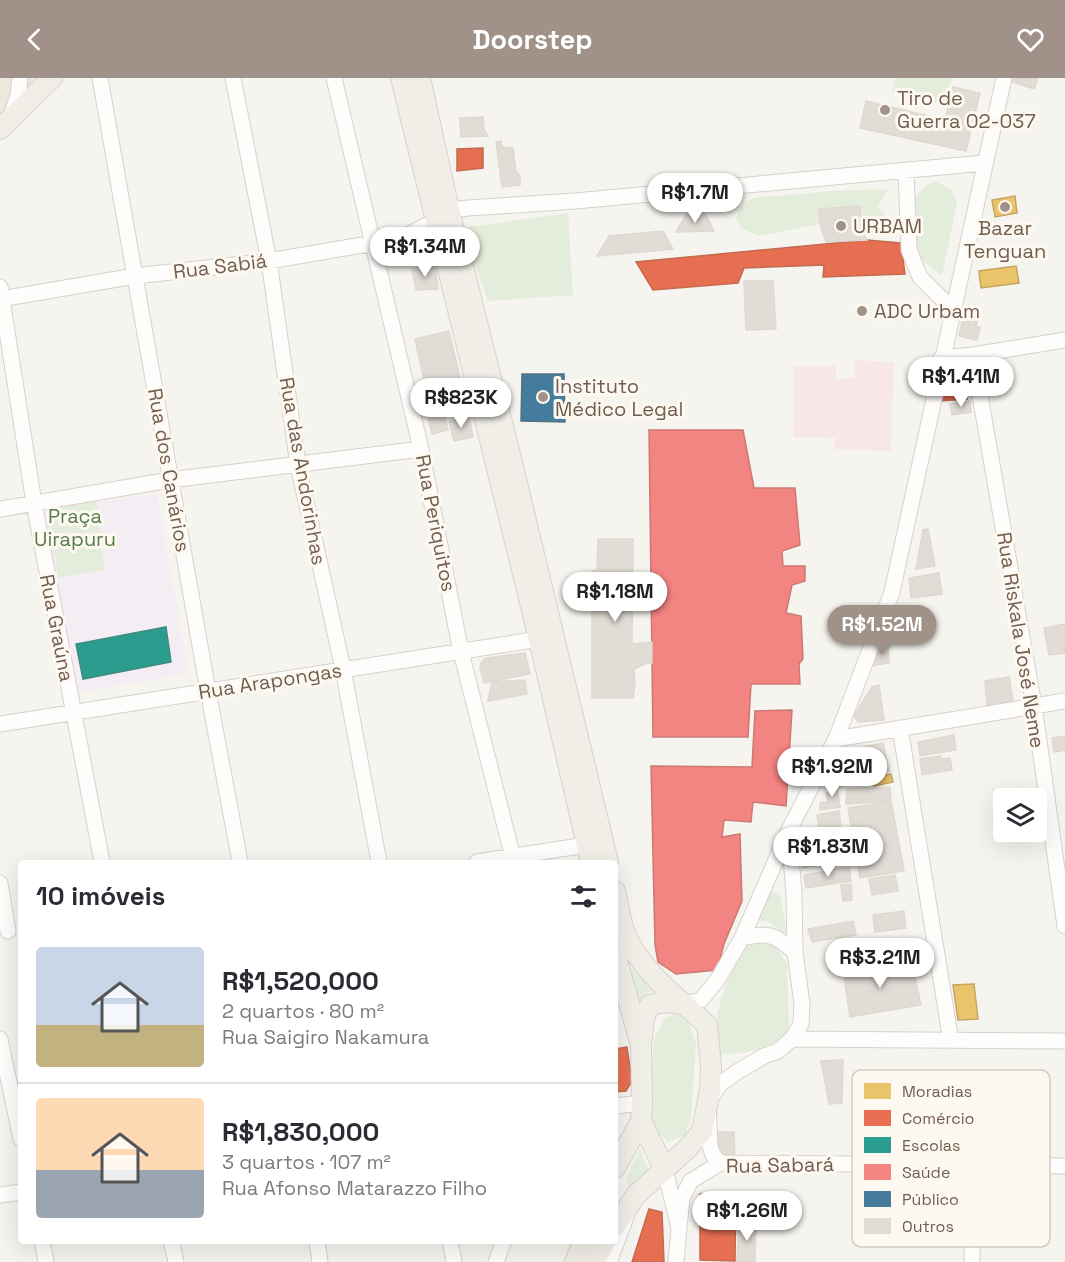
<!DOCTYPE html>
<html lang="pt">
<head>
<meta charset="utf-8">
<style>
	body { margin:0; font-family:"Space Grotesk",sans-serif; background:#f2f2f3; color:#2b2b33; height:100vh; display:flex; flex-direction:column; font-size:22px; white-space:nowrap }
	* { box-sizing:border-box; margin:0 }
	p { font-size:20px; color:#7c7c81 }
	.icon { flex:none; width:33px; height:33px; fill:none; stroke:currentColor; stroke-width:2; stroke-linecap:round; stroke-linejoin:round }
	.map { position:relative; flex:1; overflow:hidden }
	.panel { position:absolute; left:18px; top:782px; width:600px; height:384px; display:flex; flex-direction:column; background:#fff; border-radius:6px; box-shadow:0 6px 24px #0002 }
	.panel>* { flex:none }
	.fabs { position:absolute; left:993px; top:710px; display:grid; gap:12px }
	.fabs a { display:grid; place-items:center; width:54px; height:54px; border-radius:6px; background:#fff; box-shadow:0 6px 24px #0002; font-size:30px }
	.price { position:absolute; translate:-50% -51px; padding:0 14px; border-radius:21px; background:#fff; color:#222; font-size:20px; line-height:39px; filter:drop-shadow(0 2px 3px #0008) }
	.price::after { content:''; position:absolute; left:50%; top:36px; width:18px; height:14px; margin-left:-9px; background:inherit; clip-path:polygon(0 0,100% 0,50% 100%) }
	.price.on { background:#a09288; color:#fff }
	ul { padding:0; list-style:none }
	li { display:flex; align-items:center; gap:18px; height:150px; padding:0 18px }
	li+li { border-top:2px solid #e1e1e2 }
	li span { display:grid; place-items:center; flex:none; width:168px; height:120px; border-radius:6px; color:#555 }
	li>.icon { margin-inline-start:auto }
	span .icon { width:72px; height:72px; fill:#fffc; stroke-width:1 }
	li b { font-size:26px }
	h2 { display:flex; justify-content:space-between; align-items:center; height:72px; padding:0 18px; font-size:26px }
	header { display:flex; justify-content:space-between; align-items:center; height:78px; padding:0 18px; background:#a09288; color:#fff; font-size:27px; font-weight:600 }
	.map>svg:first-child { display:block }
	.residential { fill:#eee7dd }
	.education { fill:#f4edf3 }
	.medical { fill:#f7e8e7 }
	.green { fill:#e4ecdb }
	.homes { fill:#e9c46a; stroke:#c5a562; stroke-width:1.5 }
	.shops { fill:#e76f51; stroke:#c46a51; stroke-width:1.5 }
	.schools { fill:#2a9d8f; stroke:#408a7c; stroke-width:1.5 }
	.health { fill:#f28482; stroke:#cc7973; stroke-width:1.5 }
	.public { fill:#457b9d; stroke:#527286; stroke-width:1.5 }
	.building { fill:#e2dcd6; stroke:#dfd8d1; stroke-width:1.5 }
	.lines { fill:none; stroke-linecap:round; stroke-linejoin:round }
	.minor-casing { stroke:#d6d1cc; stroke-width:17 }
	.major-casing { stroke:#d7d1cc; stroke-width:22 }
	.minor { stroke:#fefdfc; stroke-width:15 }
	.major { stroke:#f1eee8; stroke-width:20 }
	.poi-dot { fill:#a09288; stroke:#fdf9f1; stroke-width:2 }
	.labels { text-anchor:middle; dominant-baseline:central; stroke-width:6; stroke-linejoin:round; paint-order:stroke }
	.poi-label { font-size:20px; fill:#725e51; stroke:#fdf9f1; text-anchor:start }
	.street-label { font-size:20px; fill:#725e51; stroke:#fdf9f1 }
	.park-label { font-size:20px; fill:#597b4e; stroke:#fdf9f1 }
	.key { fill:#fdf9f1; stroke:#d3cac1; stroke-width:1.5 }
	.key-label { font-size:16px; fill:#725e51 }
</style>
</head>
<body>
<header><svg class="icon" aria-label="back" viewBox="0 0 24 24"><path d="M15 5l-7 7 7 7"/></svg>Doorstep<svg class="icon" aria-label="heart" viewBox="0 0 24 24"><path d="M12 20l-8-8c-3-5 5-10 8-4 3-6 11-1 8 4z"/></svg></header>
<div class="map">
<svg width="1065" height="1184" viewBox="0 0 1065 1184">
	<rect width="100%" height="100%" fill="#f6f4ee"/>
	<path class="residential" d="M0,0h40l-40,38z"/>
	<path class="education" d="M157,416l30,174 -6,7 -105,17 -33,-183z"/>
	<path class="medical" d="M855,282l39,2 -3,89 -57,-2 1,-11 -42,-1 1,-71h42v12l19,1z"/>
	<path class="green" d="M895,0h57l-9,27 -51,-14z
		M935,103l17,9 5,12 -15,74 -25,-20 -2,-58 10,-12z
		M888,111l-11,18 5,3 3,5 -2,8 6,7 -28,-1 -2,-23 -39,3v15l-61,12 -17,-7 -6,-11 4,-10 13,-10 79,-7z
		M568,135l5,82 -85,6 -26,-73z
		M96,421l9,71 -47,8 -11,-74z
		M765,810l15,6 7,41 -20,-14 -16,-1z
		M770,862l17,23 2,66c-14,20 -47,26 -70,25 -10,-38 9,-75 24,-110z
		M623,884l22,19 13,8 -10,4 -12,13z
		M677,935l8,1 11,30 -5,74 -6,17 -17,7 -13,-12 -6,-21 5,-70 10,-20z
		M640,1070l10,25 -20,13 -4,-7z"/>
	<path class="homes" d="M1015,118l2,17 -22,4 -3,-17z
		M1016,188l3,17 -38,5 -2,-17z
		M865,676l4,26 -14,3 -4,-26z
		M850,689l3,17 -15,2 -2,-16z
		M891,696l2,8 -19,4 -2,-9z
		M974,906l4,35 -20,1 -5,-35z"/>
	<path class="shops" d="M483,70v20l-26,3v-22z
		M867,162l34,3 4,31 -82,3 1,-12 -80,3 -6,15 -85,7 -17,-28z
		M954,292h8l4,9 1,20 -28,2 7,-29z
		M627,969l5,34 -6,10 -11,1v-43z
		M700,1116l36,2 -1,65 -35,-1z
		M649,1131l13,3 2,50h-32z"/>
	<path class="schools" d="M166,549l5,35 -88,17 -7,-35z"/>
	<path class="health" d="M649,352h94l11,58h41l5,57 -18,6 1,15h22v15l-13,4 -6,28 15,3 2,43 -4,5 1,20h-49l-3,53h-95z
		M792,632l-6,96 -33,-4 -2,20 -27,-2 -2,17 18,-3 2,67 -18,43 -7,26 -41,4 -18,-12 -3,-17 -4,-179 101,1 3,-56z"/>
	<path class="public" d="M522,296h42l1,48 -44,-1z"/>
	<path class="building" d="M1011,0h27l-4,11 -24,-8z
		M953,9l27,6 -14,58 -106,-23 6,-27 79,19z
		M483,39l1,12 4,7 -27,1 -1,-19z
		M501,63l1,6 11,1 3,24 4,3v10l-18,2 -6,-45z
		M860,128l1,23 6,11 -41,2 -6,-18 -1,-15z
		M705,135l9,18 -38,1 10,-17z
		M663,153l10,18 -76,7 12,-20z
		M435,187l3,24 -22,1 -4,-21z
		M744,203h29l3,48 -30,1z
		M965,231l14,4 -3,13 4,1 -3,13 -18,-4z
		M449,253l19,81 -23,5 3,13 -16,4 -6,-26 4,-1 -15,-68z
		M970,323l1,11 -19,3 -2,-11z
		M469,339l4,20 -19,4 -5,-19z
		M928,451l7,37 -19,3 7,-39z
		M598,461h35l-1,105 20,-2v21h-5l-13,6 1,15 -2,14h-41v-127l5,-1z
		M939,495l3,21 -31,4 -2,-20z
		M1065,546v29l-16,2 -5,-27z
		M888,566l1,19 -17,3 9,-20z
		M525,575l5,21 -46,9 -4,-15 1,-5 5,-5z
		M1009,599l4,25 -26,3 -2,-24z
		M525,602l2,14 -39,7 4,-19z
		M879,607l5,35 -26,2 -4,-6 18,-29z
		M954,657l2,15 -36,6 -2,-14z
		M1065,658v14l-11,2 -2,-14z
		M883,665l6,28 -19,2 -4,-27z
		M941,678l1,3 8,-1 2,12 -30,5 -2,-16z
		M836,702l4,27 -20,3v-7l8,-1 -2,-9 5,-1 -2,-10z
		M890,709l1,14 -45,3 1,-15z
		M891,723l13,70 -44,7 -12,-70z
		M839,733l2,16 -22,3 -2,-15z
		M821,753l5,33 -23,4 -4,-21 6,-14z
		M849,789l2,14 -45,7 -2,-13z
		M895,797l3,16 -26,4 -3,-16z
		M851,806l1,16 -9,1 -2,-16z
		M904,833l2,17 -31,4 -2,-17z
		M853,843l3,14 -44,7 -4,-13z
		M863,884l2,8 47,-6 9,41 -71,12 -6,-41 2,-11z
		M843,982l-1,43 -13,1 -8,-43z
		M716,1054h18l1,24 -19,-1z
		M739,1144h17l-1,40h-18z"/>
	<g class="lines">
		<g class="minor-casing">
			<path id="minor" d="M100,0l108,613 32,171
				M233,0l36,183 29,204 45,204 36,193
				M334,0l87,371 40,203 53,210
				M11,38l7,-20 2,-18
				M906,93l3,79 11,27 32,32
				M0,209l34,216 68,359
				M0,221l135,-23 134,-15 105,-18 34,-8 28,-15 13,-10 19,-2 107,-7 409,-38
				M973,277l61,351 31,220
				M941,280l32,-3 92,-15
				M0,431l170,-29 251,-31
				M0,646l539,-85
				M900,650l51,313
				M836,661l229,-38
				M477,784l109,-17
				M0,805l8,48
				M742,860c26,-6 32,-4 53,14
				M685,926l16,-4 17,-21 24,-41 47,-108 47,-91 56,-147 112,-514
				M0,961l21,100
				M792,961l273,2
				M615,1028l27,-3
				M720,1085l-7,-8 -3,-9 -2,-44 12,-18 17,-12 27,-16 14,-5 14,-12 9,-15 1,-20 -7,-52 -1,-59 -5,-60
				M665,1092l14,58 -3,34
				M0,1117l21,-3
				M679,1150l3,-30 9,-17 29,-18 345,3
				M42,1162l4,22
				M171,1162l5,22
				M317,1162l3,22
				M450,1162l4,22
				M496,1184l8,-22
				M609,1184l17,-45
				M972,1184l1,-97"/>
		</g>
		<g class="major-casing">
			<path id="major" d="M401,0l138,561 52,223
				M420,0l29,132 58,232 101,420
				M0,51l52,-51
				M615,813c3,14 5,31 11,45 17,37 52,62 81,89l4,41 -1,24 -8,41 -14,17 -52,47 -21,31
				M615,876l26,92 1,57 -1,18 -26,47
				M642,960l2,-21 6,-12 14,-3 21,2
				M641,1043l24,49
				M575,1184l9,-22
				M595,1184l11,-22"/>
		</g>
		<use href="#minor" class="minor"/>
		<use href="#major" class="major"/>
	</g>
	<g class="poi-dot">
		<circle cx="885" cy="32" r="6"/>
		<circle cx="1005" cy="129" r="6"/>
		<circle cx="841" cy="148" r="6"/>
		<circle cx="862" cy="233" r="6"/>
		<circle cx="543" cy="319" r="6"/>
	</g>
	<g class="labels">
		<g class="poi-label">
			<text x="897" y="20">Tiro de<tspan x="897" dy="23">Guerra 02-037</tspan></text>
			<text x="853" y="148">URBAM</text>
			<text x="1005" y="150" text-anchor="middle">Bazar<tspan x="1005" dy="23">Tenguan</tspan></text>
			<text x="874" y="233">ADC Urbam</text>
			<text x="555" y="308">Instituto<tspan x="555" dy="23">Médico Legal</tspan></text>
		</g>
		<g class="street-label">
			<text transform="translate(220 188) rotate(-7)">Rua Sabiá</text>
			<text transform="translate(169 392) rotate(80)">Rua dos Canários</text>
			<text transform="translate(303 393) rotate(80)">Rua das Andorinhas</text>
			<text transform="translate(436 445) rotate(79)">Rua Periquitos</text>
			<text transform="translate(57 550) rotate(79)">Rua Graúna</text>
			<text transform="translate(1021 562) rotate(81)">Rua Riskala José Neme</text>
			<text transform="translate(270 603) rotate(-9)">Rua Arapongas</text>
			<text transform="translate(780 1087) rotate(-1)">Rua Sabará</text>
		</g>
		<g class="park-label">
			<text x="75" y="438">Praça<tspan x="75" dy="23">Uirapuru</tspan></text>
		</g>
	</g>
	<rect x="852" y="992" width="198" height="177" rx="9" class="key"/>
	<rect x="864" y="1005" width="27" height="16" fill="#e9c46a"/>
	<rect x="864" y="1032" width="27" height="16" fill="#e76f51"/>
	<rect x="864" y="1059" width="27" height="16" fill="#2a9d8f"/>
	<rect x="864" y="1086" width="27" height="16" fill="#f28482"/>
	<rect x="864" y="1113" width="27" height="16" fill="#457b9d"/>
	<rect x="864" y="1140" width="27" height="16" fill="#e2dcd6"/>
	<g class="key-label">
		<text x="902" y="1019">Moradias</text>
		<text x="902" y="1046">Comércio</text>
		<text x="902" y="1073">Escolas</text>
		<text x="902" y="1100">Saúde</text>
		<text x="902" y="1127">Público</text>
		<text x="902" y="1154">Outros</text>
	</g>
</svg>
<div class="fabs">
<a><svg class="icon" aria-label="layers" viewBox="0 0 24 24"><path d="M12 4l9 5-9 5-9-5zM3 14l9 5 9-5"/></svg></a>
</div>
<b class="price" style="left:695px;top:146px">R$1.7M</b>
<b class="price" style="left:425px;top:200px">R$1.34M</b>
<b class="price" style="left:961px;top:330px">R$1.41M</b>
<b class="price" style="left:461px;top:351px">R$823K</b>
<b class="price" style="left:615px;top:545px">R$1.18M</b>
<b class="price on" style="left:882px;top:578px">R$1.52M</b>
<b class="price" style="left:832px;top:720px">R$1.92M</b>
<b class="price" style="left:828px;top:800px">R$1.83M</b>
<b class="price" style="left:880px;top:911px">R$3.21M</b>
<b class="price" style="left:747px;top:1164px">R$1.26M</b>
<section class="panel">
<h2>10 imóveis<svg class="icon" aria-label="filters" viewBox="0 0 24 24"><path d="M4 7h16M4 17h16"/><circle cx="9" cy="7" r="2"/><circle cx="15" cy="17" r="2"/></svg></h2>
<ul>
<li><span style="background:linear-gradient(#c9d6e8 65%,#c2b280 0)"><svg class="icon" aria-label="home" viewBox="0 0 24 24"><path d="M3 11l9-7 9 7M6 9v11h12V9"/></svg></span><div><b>R$1,520,000</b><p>2 quartos · 80 m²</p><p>Rua Saigiro Nakamura</p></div></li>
<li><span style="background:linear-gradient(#ffd9b3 60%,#9aa5b1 0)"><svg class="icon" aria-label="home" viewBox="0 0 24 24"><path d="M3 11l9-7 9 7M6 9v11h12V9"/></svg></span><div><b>R$1,830,000</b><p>3 quartos · 107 m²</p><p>Rua Afonso Matarazzo Filho</p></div></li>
</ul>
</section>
</div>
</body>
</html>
